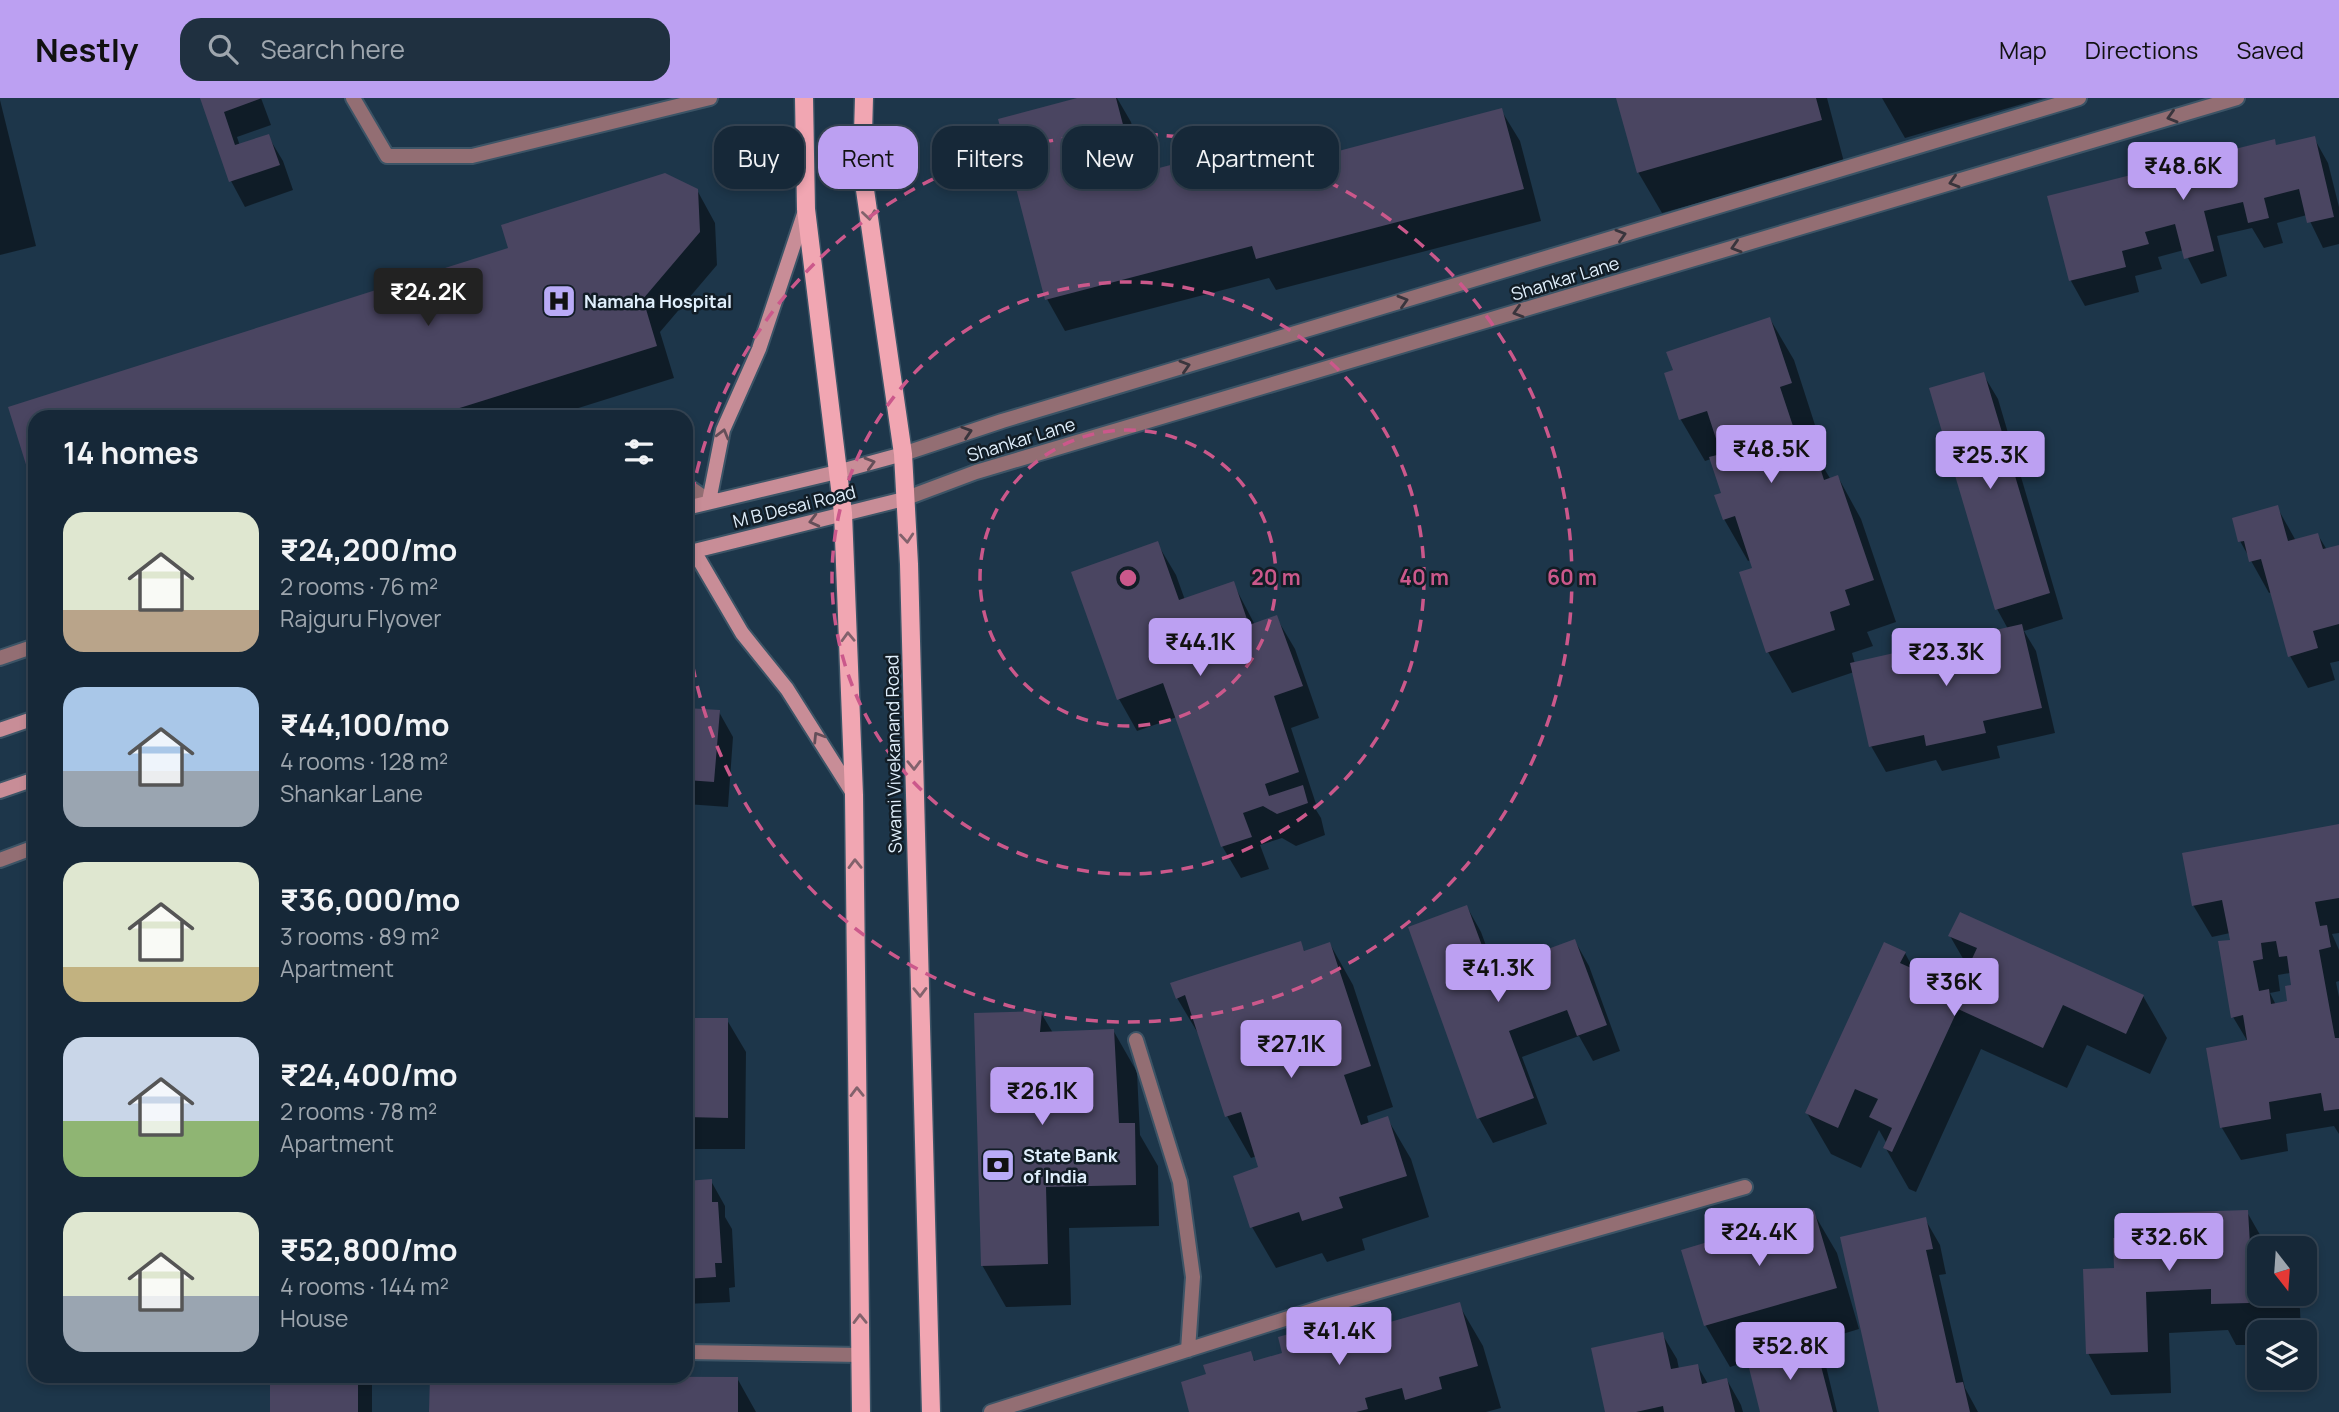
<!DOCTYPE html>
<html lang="en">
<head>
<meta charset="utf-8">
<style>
	body { margin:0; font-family:Manrope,sans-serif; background:#1f3040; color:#f1f3f6; height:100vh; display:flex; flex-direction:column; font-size:26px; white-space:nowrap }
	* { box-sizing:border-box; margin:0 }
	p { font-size:23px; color:#9ea6ae }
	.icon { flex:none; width:38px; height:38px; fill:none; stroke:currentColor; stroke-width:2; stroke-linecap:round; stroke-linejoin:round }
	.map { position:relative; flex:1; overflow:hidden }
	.side { position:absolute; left:28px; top:312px; width:665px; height:973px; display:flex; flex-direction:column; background:#162838; border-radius:21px; box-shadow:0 4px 10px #0003,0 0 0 2px #354453 }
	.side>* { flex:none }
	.guide { position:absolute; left:714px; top:28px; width:665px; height:63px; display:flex; gap:14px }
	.needle { width:46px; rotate:163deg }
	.buttons { position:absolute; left:2247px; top:1138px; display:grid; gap:14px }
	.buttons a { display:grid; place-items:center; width:70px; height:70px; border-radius:14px; background:#162838; box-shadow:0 4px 10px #0003,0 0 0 2px #354453; font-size:35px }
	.price { position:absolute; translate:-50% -60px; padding:0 16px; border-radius:7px; background:#bca0f2; color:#111; font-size:23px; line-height:46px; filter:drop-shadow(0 2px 4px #0008) }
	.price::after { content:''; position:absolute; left:50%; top:42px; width:21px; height:16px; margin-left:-10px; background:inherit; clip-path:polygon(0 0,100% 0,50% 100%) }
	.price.selected { background:#222; color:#fff }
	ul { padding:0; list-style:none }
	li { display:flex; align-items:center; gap:21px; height:175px; padding:0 35px }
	li span { display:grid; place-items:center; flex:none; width:196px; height:140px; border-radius:21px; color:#555 }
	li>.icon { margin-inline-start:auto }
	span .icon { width:84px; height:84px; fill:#fffc; stroke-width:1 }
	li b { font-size:30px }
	h2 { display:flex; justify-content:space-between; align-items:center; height:84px; padding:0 35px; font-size:30px }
	.chip { padding:0 24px; border-radius:21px; background:#162838; box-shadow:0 4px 10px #0003,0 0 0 2px #354453; font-size:24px; line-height:63px }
	.chip.selected { background:#bca0f2; color:#111 }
	header { display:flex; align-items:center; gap:42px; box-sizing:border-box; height:98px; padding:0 35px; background:#bca0f2; color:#111 }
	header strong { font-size:33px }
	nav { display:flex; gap:38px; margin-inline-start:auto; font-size:24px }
	.search { width:490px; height:63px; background:#1f3040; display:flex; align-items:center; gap:18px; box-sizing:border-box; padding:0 24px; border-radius:21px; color:#9ea6ae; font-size:26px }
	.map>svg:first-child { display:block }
	.shadow { fill:#0007; fill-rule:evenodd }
	.building { fill:#4a4561; fill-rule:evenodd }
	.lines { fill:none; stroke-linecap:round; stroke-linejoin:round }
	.service-casing { stroke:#3c5466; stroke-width:18 }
	.minor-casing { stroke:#3c5466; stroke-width:18 }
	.tertiary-casing { stroke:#3c5466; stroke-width:18 }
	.secondary-casing { stroke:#3c5466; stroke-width:18 }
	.primary-casing { stroke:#3c5466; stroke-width:21 }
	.service { stroke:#936e73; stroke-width:14 }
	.minor { stroke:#936e73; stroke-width:14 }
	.tertiary { stroke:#936e73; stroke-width:14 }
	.secondary { stroke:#c88d97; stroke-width:14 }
	.primary { stroke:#f1a6b2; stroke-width:18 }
	.oneway { stroke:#39353d }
	.oneway2 { stroke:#82626c }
	.oneway3 { stroke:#644f59 }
	.ring { fill:none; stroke:#cb588b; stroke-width:3.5; stroke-dasharray:12 9 }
	.labels { text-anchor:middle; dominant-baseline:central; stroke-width:5; stroke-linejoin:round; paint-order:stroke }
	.street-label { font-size:18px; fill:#e0effc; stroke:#121d26 }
	.poi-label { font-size:18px; font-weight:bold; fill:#e0effc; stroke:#121d26; text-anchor:start }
	.centre { fill:#cb588b; stroke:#121d26; stroke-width:3.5 }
	.ring-label { font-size:21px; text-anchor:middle; font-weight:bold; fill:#cb588b; stroke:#121d26; stroke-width:5; stroke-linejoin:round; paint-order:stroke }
</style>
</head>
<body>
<header>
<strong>Nestly</strong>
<div class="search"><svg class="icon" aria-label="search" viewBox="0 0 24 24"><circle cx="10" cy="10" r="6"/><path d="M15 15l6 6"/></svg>Search here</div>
<nav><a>Map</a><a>Directions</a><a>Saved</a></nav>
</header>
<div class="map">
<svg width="2339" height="1314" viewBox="0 0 2339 1314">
	<rect width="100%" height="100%" fill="#1d364a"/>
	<path class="shadow" d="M202,0h59l10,27 -34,12 3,9 28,-10 15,25 10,29 -48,17 -14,-26z
		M1084,0h33l14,24 14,52 109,-29 15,26 232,-61 19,31 21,80 -265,69 -7,-12 -204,53 -18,-32z
		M1617,0h210l17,64 -182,51 -24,-41z
		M1882,0h161l-138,40z
		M0,2l36,146 -36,9z
		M2314,40l14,25 11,44v37l-16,4 -16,-33 -30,8 6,20 -19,5 -12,-20 -35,8 10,40 -26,8 -17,-34 -26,7 4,12 -27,7 4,16 -54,14 -14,-25 -22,-83 225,-57 3,6z
		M697,92l18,33 2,42 -57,67 14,46 -121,38h-518v70l-25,-78z
		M1770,221l24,41 21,65 -12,3 7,21 2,-1 19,32 7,-3 23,42 35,103 -29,10 6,14 -21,7 3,11 153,-35 -11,-20 -14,-235 15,25 65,220 -39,12 12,20 19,82 -58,13 3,12 -58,13 -6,-11 -50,12 -15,-26 -17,-74 -62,21 -24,-41 -17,-92 -3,1 -24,-42 -1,-26 -12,-34 -6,2 -24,-41 -15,-46z
		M2277,409l19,34 22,-6 9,15 12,-4v115l-9,2 5,17 -27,8 -18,-32 -18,-64 -3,1 -29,-52z
		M1157,445l19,32 9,25 48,-17 22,42 21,-8 19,32 24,69 -28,10 25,76 -3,1 8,13 4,17 -29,11 -14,-8 -22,7 9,24 -28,9 -19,-32 -45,-129 -40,14 -18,-32 -45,-126z
		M686,612l33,2 14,25 -5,70 -42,-3z
		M2339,728v107l-7,1 7,16v31l-3,1 3,15v137l-5,-8 -48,8 2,17 -47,9 -19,-32 -14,-79 40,-7 -15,-25 -3,-84 -18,4 -19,-32zM2290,875l3,13 -4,16 -13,3 -6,-12 10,-2 -2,-16z
		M1467,809l14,25 14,38 80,-29 14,25 31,85 -27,10 -14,-25 -57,21 25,67 -54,19 -14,-25z
		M1950,838l193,60 24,42 -17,36 -63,-29 -20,43 -86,-39 -65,143 -7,-3 -24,-42 2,-3 -8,-14 -18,38 -30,-14 -24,-41 98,-160 10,19 44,19 10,-22z
		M1300,845l5,9 25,-8 23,41 40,122 -26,9 2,8 18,-6 24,41 18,58 -67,22 3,11 -38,12 -5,-9 -46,15 -24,-41 9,-59 -4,-12 -6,2 -24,-42 -25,-76 -25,-42z
		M1041,915l12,20 60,-3 24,42 3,63 18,31 1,60 -90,2 2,77 -65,2 -24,-42z
		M686,922h41l19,32 -1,97h-59z
		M711,1083l14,25v11l7,12 3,58 -6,1 1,14 -44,2v-122z
		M1813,1114l24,41 22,76 -46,14 12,19 12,50h-75l-13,-51 -19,6 -24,-41 -23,-75z
		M2247,1114l20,35 -8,1v45h34l7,16 1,23h-42v13h-23l-8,-15 -59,3 2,60 -60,2 -23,-42 28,-83 15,-31z
		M1925,1121l15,26 6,29 -7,1 26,113 13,24h-97z
		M1459,1207l24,41 18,62 -15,4h-295l17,-37 42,-22 6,10 29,-9 57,-33 9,14z
		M1662,1236l15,25 2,10 18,-4 11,19 19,-4 14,25 2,7h-136z
		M272,1278h100v36h-100z
		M432,1278l305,2 19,34h-325z"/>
	<path class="building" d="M200,0h62l-38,14 11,33 34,-11 11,31 -51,17z
		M1077,0h39l20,76 119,-31 7,28 240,-63 22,81 -268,70 -4,-13 -207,54 -47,-181z
		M1616,0h200l6,22 -185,53z
		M2315,38l19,81 -27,6 -8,-34 -35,9 5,20 -21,5 -5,-21 -39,9 10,40 -30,8 -9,-35 -30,8 4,12 -27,7 4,16 -57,14 -22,-85 228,-57 1,6z
		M665,75l33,16 2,43 -57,67 14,47 -223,70h-399l-1,74 -26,-83 500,-159 -7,-23z
		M1770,219l22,66 -12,4 21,63 12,-5 11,35 14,-5 36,105 -29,10 5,15 -20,7 5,18 -69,23 -27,-81 13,-4 -17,-52 -12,4 -9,-25 7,-2 -12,-36 12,-3 -14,-43 -28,9 -15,-47 9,-3 -7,-18z
		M1984,274l66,221 -55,17 -66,-222z
		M2278,407l10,36 30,-8 5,16 16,-4v79l-26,7 5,17 -30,9 -27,-98 -12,3 -5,-21 -6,1 -6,-24z
		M1158,443l21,59 55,-19 15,44 28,-10 26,71 -29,10 25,76 -34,12 4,12 34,-11 5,18 -31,11 -14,-8 -20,7 9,24 -31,10 -58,-164 -46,17 -46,-128z
		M2022,526l20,84 -59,13 3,12 -60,13 -2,-11 -55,12 -19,-84z
		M686,610l34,2 -6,72 -28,-2z
		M2339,726v74l-24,4 5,24 7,-1 4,22 -12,3 16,88h4v71l-15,2 -3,-18 -52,9 2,17 -51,9 -14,-80 41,-8 -4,-25 -12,3 -13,-77 12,-1 -8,-40 -30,6 -10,-53zM2276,843l3,16 8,-1 4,29 -6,1 2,15 -16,3 -2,-15 -10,2 -6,-30 10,-2 -2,-16z
		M1467,807l24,65 84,-31 32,86 -30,11 -10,-26 -58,21 25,67 -57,21 -69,-192z
		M1960,814l184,83 -18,39 -63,-29 -20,43 -85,-39 -66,143 -9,-4 9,-20 -23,-11 9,-18 -23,-10 -17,39 -33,-15 79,-171 22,10 -6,11 58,26 19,-41 -29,-12z
		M1301,843l3,10 26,-9 41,124 -27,9 17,50 27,-9 19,60 -68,21 4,11 -41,13 -3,-9 -49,16 -17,-52 25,-9 -17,-55 -16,5 -40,-122 -9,4 -6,-16z
		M1042,913l-2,21 74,-3 5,94h16l1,62 -90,2 2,77 -67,2 -7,-253z
		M686,920h42v100l-42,-1z
		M712,1081v23h6l4,61h-7l1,14 -30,2v-98z
		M1814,1112l23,78 -133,38 -23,-76z
		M2248,1112l2,35h20v3h-11v45h19v5l-30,1 1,4 -38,1v-15l-65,3 2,60 -62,2 -3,-85 31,-1 -1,-30h16v-17l24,-1v-7z
		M1926,1119l7,32 -7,1 30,133 7,-1 7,30h-91l-39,-175z
		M1460,1204l18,64 -39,11 3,12 -37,11 -3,-12 -37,10 3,11 -12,3h-167l-8,-30 25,-8 -3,-9 48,-14 3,10 28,-8 -4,-16 65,-18 5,15z
		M1663,1234l8,37 27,-5 4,20 25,-6 8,34h-71l-1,-6 -27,6h-31l-14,-64z
		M1815,1245l18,69h-73l-13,-52z
		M270,1278h88v36h-88z
		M430,1278l308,1v35h-309z"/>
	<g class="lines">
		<g class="service-casing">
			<path id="service" d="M686,1254l174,3"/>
		</g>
		<g class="minor-casing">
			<path id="minor" d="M353,0l34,58h85l238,-58
				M686,387l23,16
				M0,560l35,-12
				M0,762l35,-13
				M1136,942l44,142 13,95 -5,73
				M991,1314l332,-105 422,-120"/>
		</g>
		<g class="tertiary-casing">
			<path id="tertiary" d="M903,356l99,-33 1077,-323
				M904,401l72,-27 1261,-374"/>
		</g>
		<g class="secondary-casing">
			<path id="secondary" d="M709,403l14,-71 36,-81 46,-138
				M686,410l151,-36 66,-18
				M694,453l48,82 45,56 67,106
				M686,455l218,-54
				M0,632l35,-12
				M0,693l35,-12"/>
		</g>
		<g class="primary-casing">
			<path id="primary" d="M804,0l2,111 37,304 11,282 7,617
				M864,0l-2,71 41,285 6,110 22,848"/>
		</g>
		<use href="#service" class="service"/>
		<use href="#minor" class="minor"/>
		<use href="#tertiary" class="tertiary"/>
		<use href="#secondary" class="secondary"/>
		<use href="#primary" class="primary"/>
	</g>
	<defs><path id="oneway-chevron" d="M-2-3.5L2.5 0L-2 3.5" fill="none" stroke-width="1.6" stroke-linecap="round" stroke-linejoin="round" transform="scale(1.75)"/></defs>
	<g class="oneway">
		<use href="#oneway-chevron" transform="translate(2172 19) rotate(163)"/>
		<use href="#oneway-chevron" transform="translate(1954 84) rotate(163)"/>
		<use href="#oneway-chevron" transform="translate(1621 137) rotate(-17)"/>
		<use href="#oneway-chevron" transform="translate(1736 149) rotate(163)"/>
		<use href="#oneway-chevron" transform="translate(1403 203) rotate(-17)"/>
		<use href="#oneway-chevron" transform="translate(1518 214) rotate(163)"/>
		<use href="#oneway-chevron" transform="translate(1185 268) rotate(-17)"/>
		<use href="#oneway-chevron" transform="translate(967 334) rotate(-18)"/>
	</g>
	<g class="oneway2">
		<use href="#oneway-chevron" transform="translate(869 117) rotate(82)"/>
		<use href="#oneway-chevron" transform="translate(907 440) rotate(85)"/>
		<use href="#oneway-chevron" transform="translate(848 539) rotate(-92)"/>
		<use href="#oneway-chevron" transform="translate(914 667) rotate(89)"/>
		<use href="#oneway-chevron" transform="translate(855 766) rotate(-91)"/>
		<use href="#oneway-chevron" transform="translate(920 894) rotate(89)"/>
		<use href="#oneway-chevron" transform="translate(857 994) rotate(-91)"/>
		<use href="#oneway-chevron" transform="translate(860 1221) rotate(-91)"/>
	</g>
	<g class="oneway3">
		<use href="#oneway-chevron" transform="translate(723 336) rotate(-75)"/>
		<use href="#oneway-chevron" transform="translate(870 365) rotate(-16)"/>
		<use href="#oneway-chevron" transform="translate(814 423) rotate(166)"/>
		<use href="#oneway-chevron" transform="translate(818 639) rotate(-122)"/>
	</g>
	<g class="ring">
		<circle cx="1128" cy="480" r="148"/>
		<circle cx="1128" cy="480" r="296"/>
		<path d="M686 437A444 444 0 1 1 686 523"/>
	</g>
	<defs>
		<g id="hospital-square" transform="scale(1.75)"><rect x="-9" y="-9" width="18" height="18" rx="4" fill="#b9abf7" stroke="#121d26"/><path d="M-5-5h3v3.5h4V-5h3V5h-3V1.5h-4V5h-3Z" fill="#111"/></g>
		<g id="bank-square" transform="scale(1.75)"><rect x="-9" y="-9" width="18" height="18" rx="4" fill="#b9abf7" stroke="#121d26"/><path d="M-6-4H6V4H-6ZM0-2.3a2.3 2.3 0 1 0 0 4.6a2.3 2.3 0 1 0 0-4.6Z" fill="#111"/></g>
	</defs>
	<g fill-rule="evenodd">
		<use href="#hospital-square" x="559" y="203"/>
		<use href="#bank-square" x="998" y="1067"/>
	</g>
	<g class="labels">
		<g class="street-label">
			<text transform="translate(1565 180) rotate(-17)">Shankar Lane</text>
			<text transform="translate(1021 341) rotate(-17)">Shankar Lane</text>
			<text transform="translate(794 408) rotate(-14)">M B Desai Road</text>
			<text transform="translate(893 656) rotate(-91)">Swami Vivekanand Road</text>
		</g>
		<g class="poi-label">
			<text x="584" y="203">Namaha Hospital</text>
			<text x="1023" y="1057">State Bank<tspan x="1023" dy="21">of India</tspan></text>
		</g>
	</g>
	<circle cx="1128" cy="480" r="10" class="centre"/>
	<g class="ring-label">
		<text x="1276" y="487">20 m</text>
		<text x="1424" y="487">40 m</text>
		<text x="1572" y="487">60 m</text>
	</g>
</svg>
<div class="buttons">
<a><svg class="needle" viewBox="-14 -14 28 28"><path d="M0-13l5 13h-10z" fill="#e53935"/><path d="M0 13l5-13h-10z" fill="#9ea6ae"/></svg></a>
<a><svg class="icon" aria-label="layers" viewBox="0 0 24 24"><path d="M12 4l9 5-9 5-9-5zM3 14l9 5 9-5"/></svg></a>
</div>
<b class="price" style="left:2183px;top:104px">₹48.6K</b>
<b class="price selected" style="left:428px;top:230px">₹24.2K</b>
<b class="price" style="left:1771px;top:387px">₹48.5K</b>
<b class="price" style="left:1990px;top:393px">₹25.3K</b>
<b class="price" style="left:1200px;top:580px">₹44.1K</b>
<b class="price" style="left:1946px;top:590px">₹23.3K</b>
<b class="price" style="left:1498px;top:906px">₹41.3K</b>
<b class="price" style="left:1954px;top:920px">₹36K</b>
<b class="price" style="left:1291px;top:982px">₹27.1K</b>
<b class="price" style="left:1042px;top:1029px">₹26.1K</b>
<b class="price" style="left:1759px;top:1170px">₹24.4K</b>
<b class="price" style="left:2169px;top:1175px">₹32.6K</b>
<b class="price" style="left:1339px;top:1269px">₹41.4K</b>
<b class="price" style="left:1790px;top:1284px">₹52.8K</b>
<div class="guide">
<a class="chip">Buy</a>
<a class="chip selected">Rent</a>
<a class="chip">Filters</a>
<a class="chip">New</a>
<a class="chip">Apartment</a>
</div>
<section class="side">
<h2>14 homes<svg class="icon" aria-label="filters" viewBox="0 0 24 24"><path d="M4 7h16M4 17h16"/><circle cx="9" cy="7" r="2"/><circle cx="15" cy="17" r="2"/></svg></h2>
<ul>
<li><span style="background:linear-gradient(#dfe7d0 70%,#b9a48a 0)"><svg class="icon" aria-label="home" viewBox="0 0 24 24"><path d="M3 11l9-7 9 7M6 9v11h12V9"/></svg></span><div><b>₹24,200/mo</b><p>2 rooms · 76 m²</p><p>Rajguru Flyover</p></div></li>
<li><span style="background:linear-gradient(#a9c7e8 60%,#9aa5b1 0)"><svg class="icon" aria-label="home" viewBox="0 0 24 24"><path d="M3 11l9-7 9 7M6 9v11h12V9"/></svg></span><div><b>₹44,100/mo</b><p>4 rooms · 128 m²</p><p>Shankar Lane</p></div></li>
<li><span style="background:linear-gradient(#dfe7d0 75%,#c2b280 0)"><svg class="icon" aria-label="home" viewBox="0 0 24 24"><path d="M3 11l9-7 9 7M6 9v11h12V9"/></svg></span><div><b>₹36,000/mo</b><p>3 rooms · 89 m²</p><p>Apartment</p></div></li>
<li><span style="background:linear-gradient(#c9d6e8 60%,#8fb573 0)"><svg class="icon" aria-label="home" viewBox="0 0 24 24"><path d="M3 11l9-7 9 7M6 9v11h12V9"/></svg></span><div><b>₹24,400/mo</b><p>2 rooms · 78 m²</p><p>Apartment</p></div></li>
<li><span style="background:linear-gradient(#dfe7d0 60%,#9aa5b1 0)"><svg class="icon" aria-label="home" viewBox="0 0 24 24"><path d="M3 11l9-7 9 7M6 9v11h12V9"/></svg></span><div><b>₹52,800/mo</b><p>4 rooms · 144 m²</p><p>House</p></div></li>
</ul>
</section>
</div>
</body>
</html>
